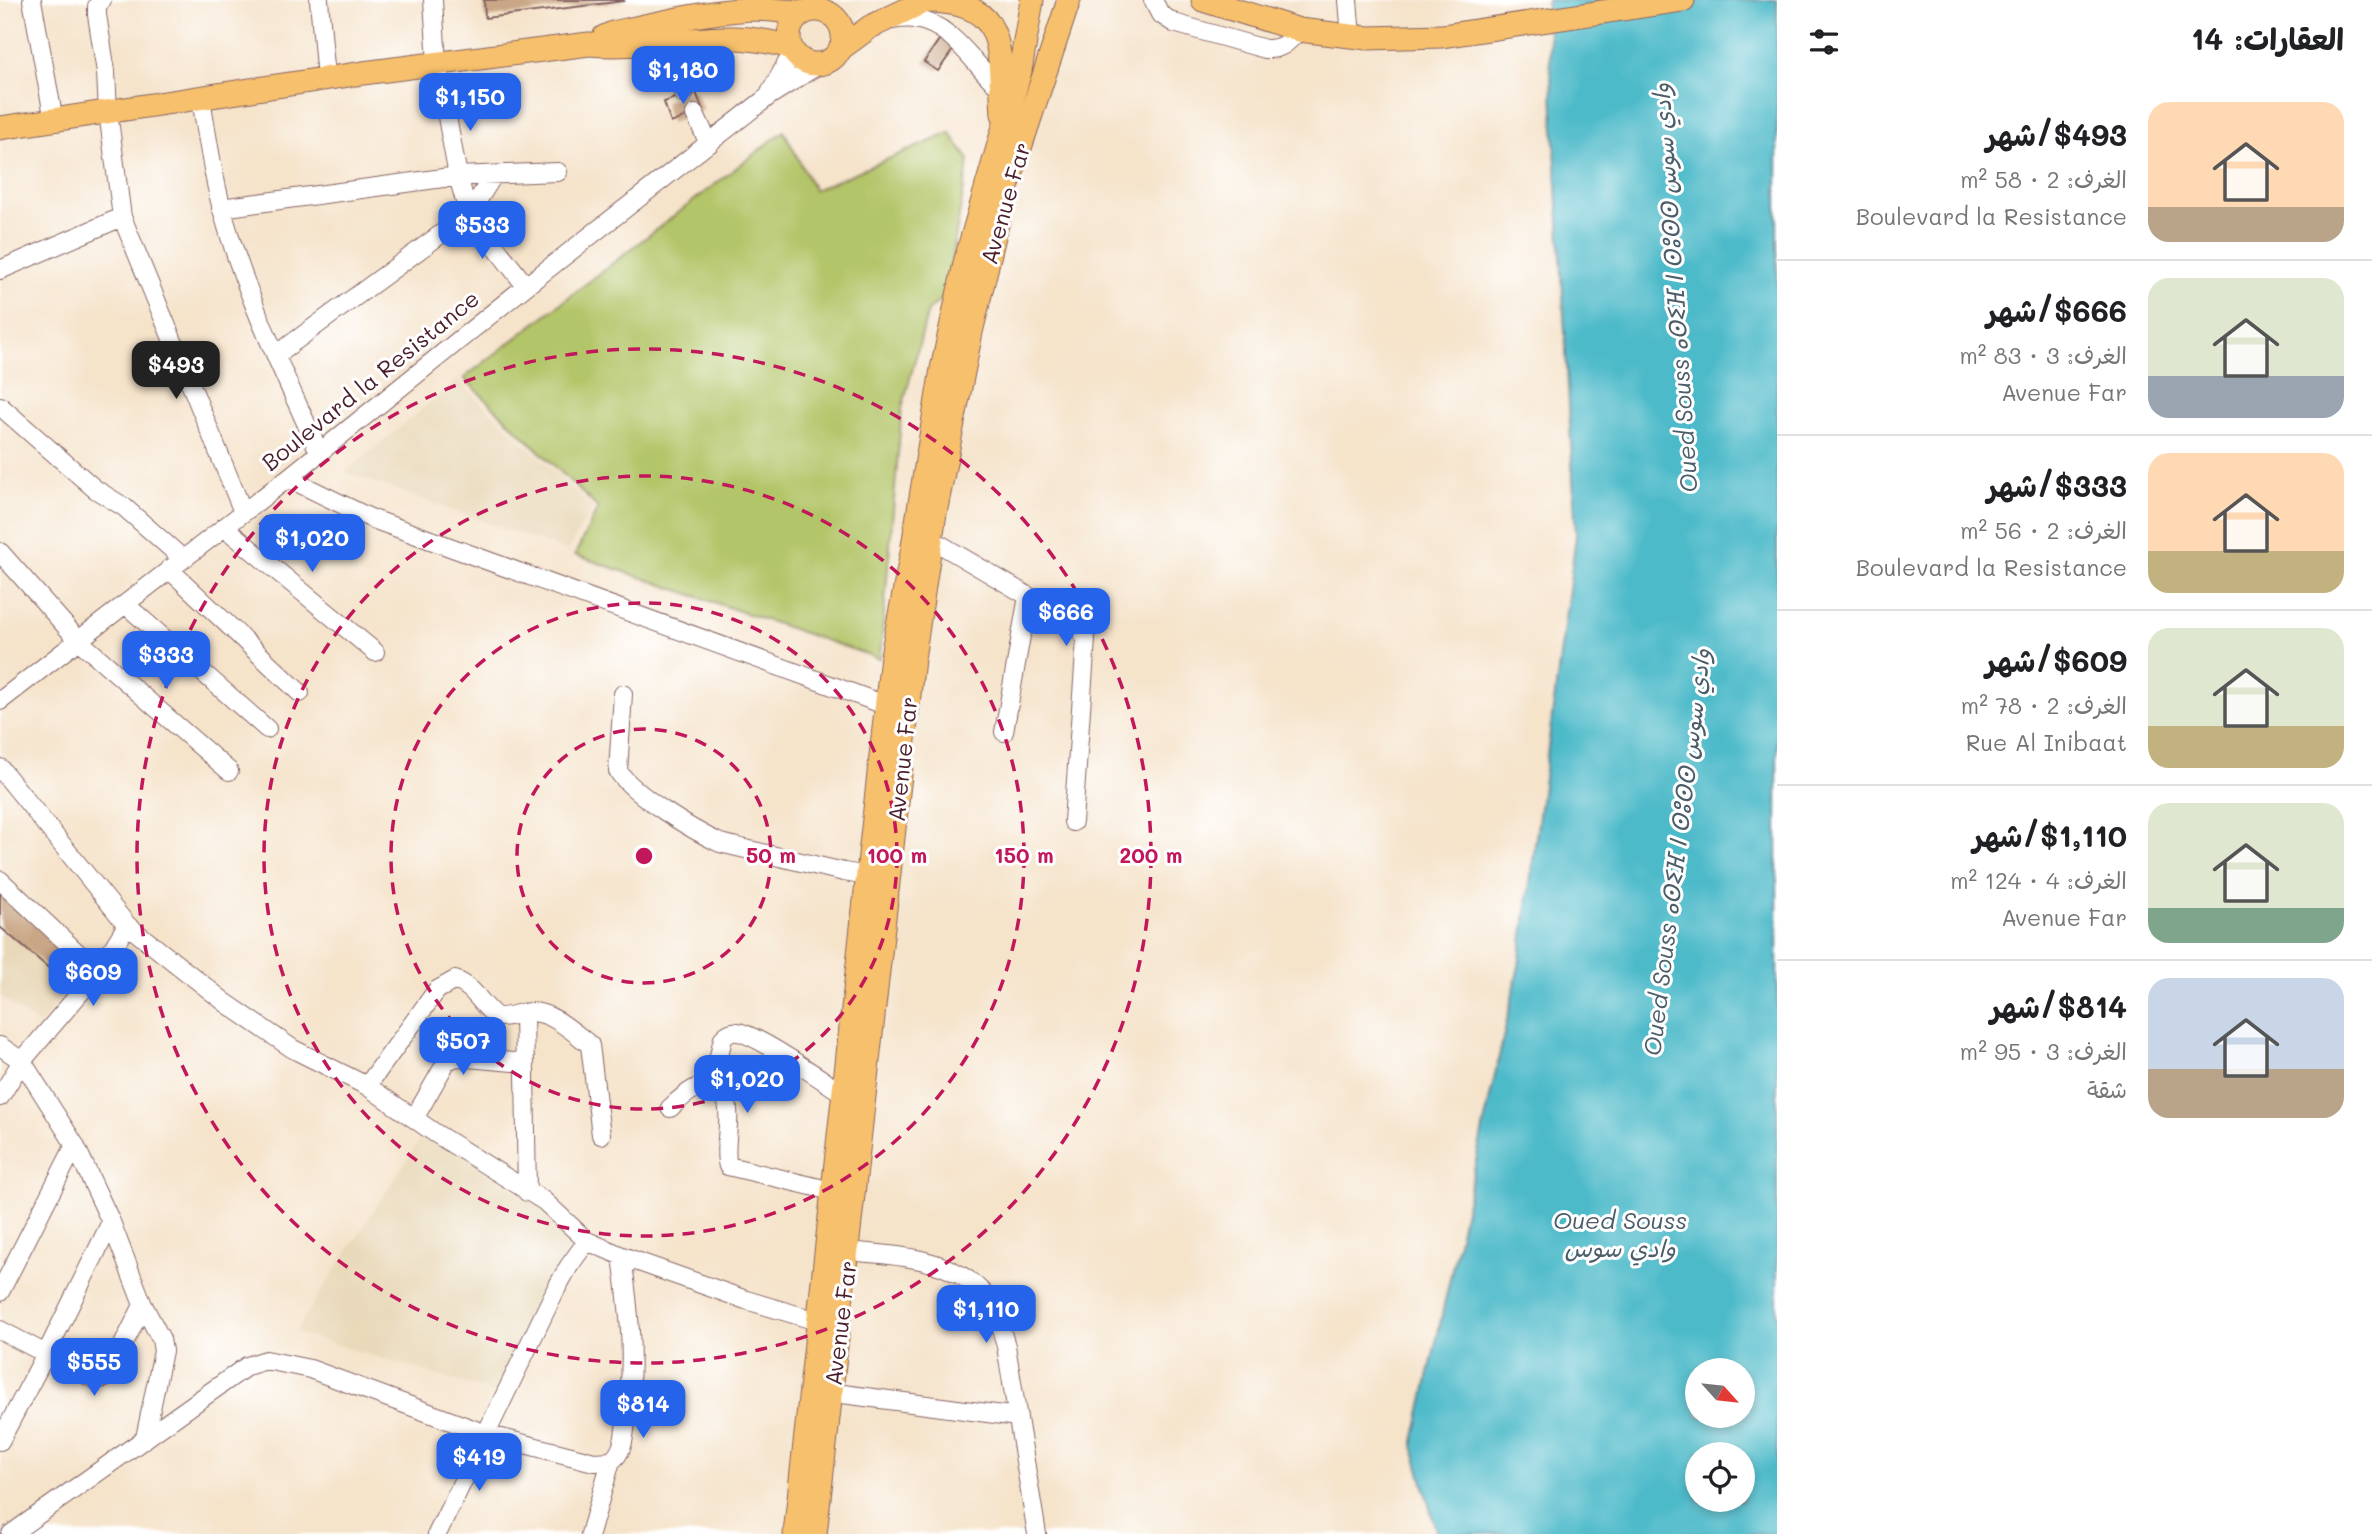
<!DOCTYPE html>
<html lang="ar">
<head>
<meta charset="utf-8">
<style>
	body { margin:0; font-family:Mali,"Playpen Sans Arabic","Noto Sans Tifinagh",sans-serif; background:#f2f2f2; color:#202124; direction:rtl; height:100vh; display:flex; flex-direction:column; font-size:26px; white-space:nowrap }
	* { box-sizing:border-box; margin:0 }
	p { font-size:23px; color:#757577 }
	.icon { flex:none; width:38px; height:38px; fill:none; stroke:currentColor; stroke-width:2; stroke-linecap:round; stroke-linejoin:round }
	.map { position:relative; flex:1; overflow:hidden; direction:ltr }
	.panel { display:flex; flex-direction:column; background:#fff; width:595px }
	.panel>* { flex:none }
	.needle { width:46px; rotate:117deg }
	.buttons { position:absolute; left:1685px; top:1358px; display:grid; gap:14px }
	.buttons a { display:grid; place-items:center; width:70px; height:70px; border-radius:50%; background:#fff; box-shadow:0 4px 10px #0003; font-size:35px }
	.price { position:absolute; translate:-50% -60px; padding:0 16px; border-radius:14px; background:#2563eb; color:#fff; font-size:23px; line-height:46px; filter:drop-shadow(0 2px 4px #0008) }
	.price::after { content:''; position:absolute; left:50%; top:42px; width:21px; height:16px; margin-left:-10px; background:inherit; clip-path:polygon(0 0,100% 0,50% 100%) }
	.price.current { background:#222; color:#fff }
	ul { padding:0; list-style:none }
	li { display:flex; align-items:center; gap:21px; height:175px; padding:0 28px }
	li+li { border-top:2px solid #e0e0e0 }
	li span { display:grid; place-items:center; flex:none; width:196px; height:140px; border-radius:21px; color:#555 }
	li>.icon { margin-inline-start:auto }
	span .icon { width:84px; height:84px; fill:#fffc; stroke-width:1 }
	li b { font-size:30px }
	h2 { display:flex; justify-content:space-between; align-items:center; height:84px; padding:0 28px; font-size:30px }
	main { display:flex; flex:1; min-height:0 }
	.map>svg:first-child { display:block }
	.built { fill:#e9d9ba }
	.green { fill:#b2c568; stroke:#7e724a; stroke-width:2 }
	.water { fill:#4ebac9; stroke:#4c6c7a; stroke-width:2; fill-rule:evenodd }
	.building { fill:#c9a786 }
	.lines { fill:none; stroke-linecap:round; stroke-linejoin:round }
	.minor-casing { stroke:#866463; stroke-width:20 }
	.major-casing { stroke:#866463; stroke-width:25 }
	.minor { stroke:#fff; stroke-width:18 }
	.major { stroke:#f7c06c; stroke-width:23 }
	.ring { fill:none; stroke:#c2185b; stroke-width:3.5; stroke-dasharray:12 9 }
	.labels { text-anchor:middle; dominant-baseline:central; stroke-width:6; stroke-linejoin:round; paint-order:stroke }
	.street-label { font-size:23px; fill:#4a1f2b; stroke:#fff }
	.water-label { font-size:24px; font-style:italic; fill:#4c5d6a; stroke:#fff }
	.centre { fill:#c2185b; stroke:#fff; stroke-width:3.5 }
	.ring-label { font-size:21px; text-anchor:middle; font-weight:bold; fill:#c2185b; stroke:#fff; stroke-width:6; stroke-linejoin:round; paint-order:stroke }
</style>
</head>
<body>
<main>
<section class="panel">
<h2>العقارات: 14<svg class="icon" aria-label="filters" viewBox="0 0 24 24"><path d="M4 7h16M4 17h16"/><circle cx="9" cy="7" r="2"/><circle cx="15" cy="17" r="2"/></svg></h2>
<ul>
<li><span style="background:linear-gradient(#ffd9b3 75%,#b9a48a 0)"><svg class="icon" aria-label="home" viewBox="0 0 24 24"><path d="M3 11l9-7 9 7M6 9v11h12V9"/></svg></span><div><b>$493/شهر</b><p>الغرف: 2 · 58 m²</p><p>Boulevard la Resistance</p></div></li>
<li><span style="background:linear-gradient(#dfe7d0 70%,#9aa5b1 0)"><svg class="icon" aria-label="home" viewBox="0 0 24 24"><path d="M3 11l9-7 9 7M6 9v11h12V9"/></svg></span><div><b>$666/شهر</b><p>الغرف: 3 · 83 m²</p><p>Avenue Far</p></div></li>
<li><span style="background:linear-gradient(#ffd9b3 70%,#c2b280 0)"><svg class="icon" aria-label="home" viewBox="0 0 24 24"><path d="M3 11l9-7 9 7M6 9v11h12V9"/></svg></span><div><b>$333/شهر</b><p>الغرف: 2 · 56 m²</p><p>Boulevard la Resistance</p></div></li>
<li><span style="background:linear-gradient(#dfe7d0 70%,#c2b280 0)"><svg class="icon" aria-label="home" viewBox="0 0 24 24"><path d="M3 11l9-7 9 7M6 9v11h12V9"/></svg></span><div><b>$609/شهر</b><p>الغرف: 2 · 78 m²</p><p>Rue Al Inibaat</p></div></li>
<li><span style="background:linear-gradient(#dfe7d0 75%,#7fa58c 0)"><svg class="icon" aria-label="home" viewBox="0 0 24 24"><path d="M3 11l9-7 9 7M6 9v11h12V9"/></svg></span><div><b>$1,110/شهر</b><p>الغرف: 4 · 124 m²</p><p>Avenue Far</p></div></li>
<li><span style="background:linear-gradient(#c9d6e8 65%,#b9a48a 0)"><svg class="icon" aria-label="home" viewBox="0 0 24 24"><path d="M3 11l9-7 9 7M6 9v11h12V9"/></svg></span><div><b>$814/شهر</b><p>الغرف: 3 · 95 m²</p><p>شقة</p></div></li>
</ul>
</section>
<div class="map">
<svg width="1777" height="1534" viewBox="0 0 1777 1534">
	<rect width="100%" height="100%" fill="#fff"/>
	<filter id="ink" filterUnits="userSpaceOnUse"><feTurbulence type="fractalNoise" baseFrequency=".0143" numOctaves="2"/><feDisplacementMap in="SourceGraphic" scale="14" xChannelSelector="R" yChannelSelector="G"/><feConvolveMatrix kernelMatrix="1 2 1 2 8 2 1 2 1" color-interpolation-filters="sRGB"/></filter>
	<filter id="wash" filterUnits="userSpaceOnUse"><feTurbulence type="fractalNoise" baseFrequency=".00686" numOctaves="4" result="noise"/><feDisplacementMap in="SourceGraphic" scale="28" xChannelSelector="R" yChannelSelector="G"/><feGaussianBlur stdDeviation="1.57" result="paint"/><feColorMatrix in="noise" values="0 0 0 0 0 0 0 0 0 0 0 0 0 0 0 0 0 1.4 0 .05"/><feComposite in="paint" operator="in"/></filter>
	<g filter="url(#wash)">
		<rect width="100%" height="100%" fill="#f5e3ca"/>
		<path class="built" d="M457,380l136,128 -26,43 -221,-79z
			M0,927l69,58 -29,41 -40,-30z
			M426,1130l150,101 -73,164 -208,-63z"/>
		<path class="green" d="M784,131l30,59 136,-57 19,27 -24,136 -17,15 -26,97 -22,251 -305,-104 23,-47 -134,-130z"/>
		<path class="water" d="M1547,0h230v1534h-340l-24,-88 106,-480 57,-430zM1698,1370h45v46h-45zM1698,1454h45v46h-45z"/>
		<g id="blocks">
			<path class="building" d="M484,0h139l1,1 -139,17z
				M941,37l14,10 -17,24 -14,-9z
				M695,90l8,20 -32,13 -7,-21z
				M0,893l51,45 31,30 -13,17 -69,-58z"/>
		</g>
	</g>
	<g filter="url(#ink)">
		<use href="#blocks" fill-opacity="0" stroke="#866463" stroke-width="2"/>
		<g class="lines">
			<g class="minor-casing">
				<path id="minor" d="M32,0l22,121
					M102,0l-5,6v9l9,57 2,40 14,105 121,295
					M319,0l7,78
					M433,0l4,63 21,113 10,36 58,74
					M1153,0l7,14 14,9 91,26c17,1 23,-7 34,-19
					M1348,0l3,37
					M892,20c7,-1 16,-2 23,-1 39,6 59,47 86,70
					M652,44l13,12 19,38
					M770,93l23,-41
					M201,98c6,37 11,74 21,111 22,84 62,164 97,243
					M695,114l14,30
					M221,208l237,-32 100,-4
					M0,270l122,-53
					M276,355l180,-132 20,-20 17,-27
					M0,406l95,83 29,18 59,52
					M288,478l82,40 526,191
					M224,527l151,125
					M931,539l97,57 52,34 6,9 -13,183
					M0,552l78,88 151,131
					M169,569l131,124
					M125,604l142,125
					M623,694l-5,77c16,24 74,59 102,72l124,29 24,4
					M0,701l288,-223 238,-192 243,-190 54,-34
					M1004,732l24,-136
					M0,768l127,157 99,78 67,46 74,37 68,47 109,68 43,40
					M0,880l98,92
					M524,1014l3,178
					M0,1046l22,15 53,84 36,77 32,83 18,34 2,12 -18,87
					M367,1086l70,-96 18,-10c20,7 26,26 42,37 12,1 22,-5 34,-5 22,0 43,21 59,33l11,90
					M712,1086l11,-48c4,-4 8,-7 14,-6 18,1 88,50 107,62
					M0,1097l22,-36 76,-89 29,-47
					M670,1108c11,-10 31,-30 47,-20 22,15 4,55 11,78l104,25
					M415,1117l32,-56 10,-4 68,6
					M834,1250c48,5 111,3 148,42 14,14 18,35 24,54l31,188
					M0,1292l75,-147
					M0,1330l94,49 11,-1 5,-7 33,-66
					M820,1391l198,26
					M0,1441l46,-87 65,-132
					M11,1534l236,-168 19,-6 44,9 176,65 70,-145 13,-23 18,-25 35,15 124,44 71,21
					M437,1534l49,-100 108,28 17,-1c13,-9 13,-25 15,-39 9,-61 4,-106 -4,-166
					M590,1534l21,-73"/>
			</g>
			<g class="major-casing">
				<path id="major" d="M1203,0l96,30 69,8 74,-2 241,-36
					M923,1c87,-1 75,48 80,113
					M789 37a27 27 0 1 1 54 0a27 27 0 1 1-54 0Z
					M604,37l9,-4c45,-10 91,-21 137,-24 17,0 37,3 55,3
					M840,49l30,-22 57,-27
					M0,128l363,-55 226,-29c48,4 94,-6 142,-6 21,0 40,4 60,9
					M795,1534l97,-878 20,-104 30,-183 24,-110 54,-188 12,-71
					M815,1534l98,-875 22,-146 36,-181 32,-133 66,-199"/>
			</g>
			<use href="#minor" class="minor"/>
			<use href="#major" class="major"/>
		</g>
	</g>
	<g class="ring">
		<circle cx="644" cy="856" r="127"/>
		<circle cx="644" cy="856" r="253"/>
		<circle cx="644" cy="856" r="380"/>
		<circle cx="644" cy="856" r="507"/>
	</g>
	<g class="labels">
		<g class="street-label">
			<text transform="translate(1005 203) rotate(-74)">Avenue Far</text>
			<text transform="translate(370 380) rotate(-39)">Boulevard la Resistance</text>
			<text transform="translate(902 759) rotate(-84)">Avenue Far</text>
			<text transform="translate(840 1323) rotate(-83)">Avenue Far</text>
		</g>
		<g class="water-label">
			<text transform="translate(1674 288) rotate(-94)">Oued Souss ⴰⵙⵉⴼ ⵏ ⵙⵓⵙⵙ وادي سوس</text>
			<text transform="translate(1676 852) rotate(-83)">Oued Souss ⴰⵙⵉⴼ ⵏ ⵙⵓⵙⵙ وادي سوس</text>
			<text x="1620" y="1219">Oued Souss<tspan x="1620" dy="28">وادي سوس</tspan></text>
		</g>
	</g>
	<circle cx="644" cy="856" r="10" class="centre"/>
	<g class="ring-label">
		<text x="771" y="863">50 m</text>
		<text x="897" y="863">100 m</text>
		<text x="1024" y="863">150 m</text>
		<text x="1151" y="863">200 m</text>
	</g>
</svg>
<div class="buttons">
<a><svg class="needle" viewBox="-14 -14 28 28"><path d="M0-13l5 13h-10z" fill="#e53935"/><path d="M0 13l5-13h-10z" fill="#757577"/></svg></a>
<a><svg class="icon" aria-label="locate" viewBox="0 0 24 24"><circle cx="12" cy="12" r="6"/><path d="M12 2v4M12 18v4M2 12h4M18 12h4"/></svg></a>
</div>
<b class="price" style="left:683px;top:106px">$1,180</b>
<b class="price" style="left:470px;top:133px">$1,150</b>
<b class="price" style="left:482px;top:261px">$533</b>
<b class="price current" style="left:176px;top:401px">$493</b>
<b class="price" style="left:312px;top:574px">$1,020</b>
<b class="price" style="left:1066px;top:648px">$666</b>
<b class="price" style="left:166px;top:691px">$333</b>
<b class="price" style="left:93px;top:1008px">$609</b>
<b class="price" style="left:463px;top:1077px">$507</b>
<b class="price" style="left:747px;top:1115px">$1,020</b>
<b class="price" style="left:986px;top:1345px">$1,110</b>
<b class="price" style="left:94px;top:1398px">$555</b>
<b class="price" style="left:643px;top:1440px">$814</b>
<b class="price" style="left:479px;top:1493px">$419</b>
</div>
</main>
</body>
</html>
